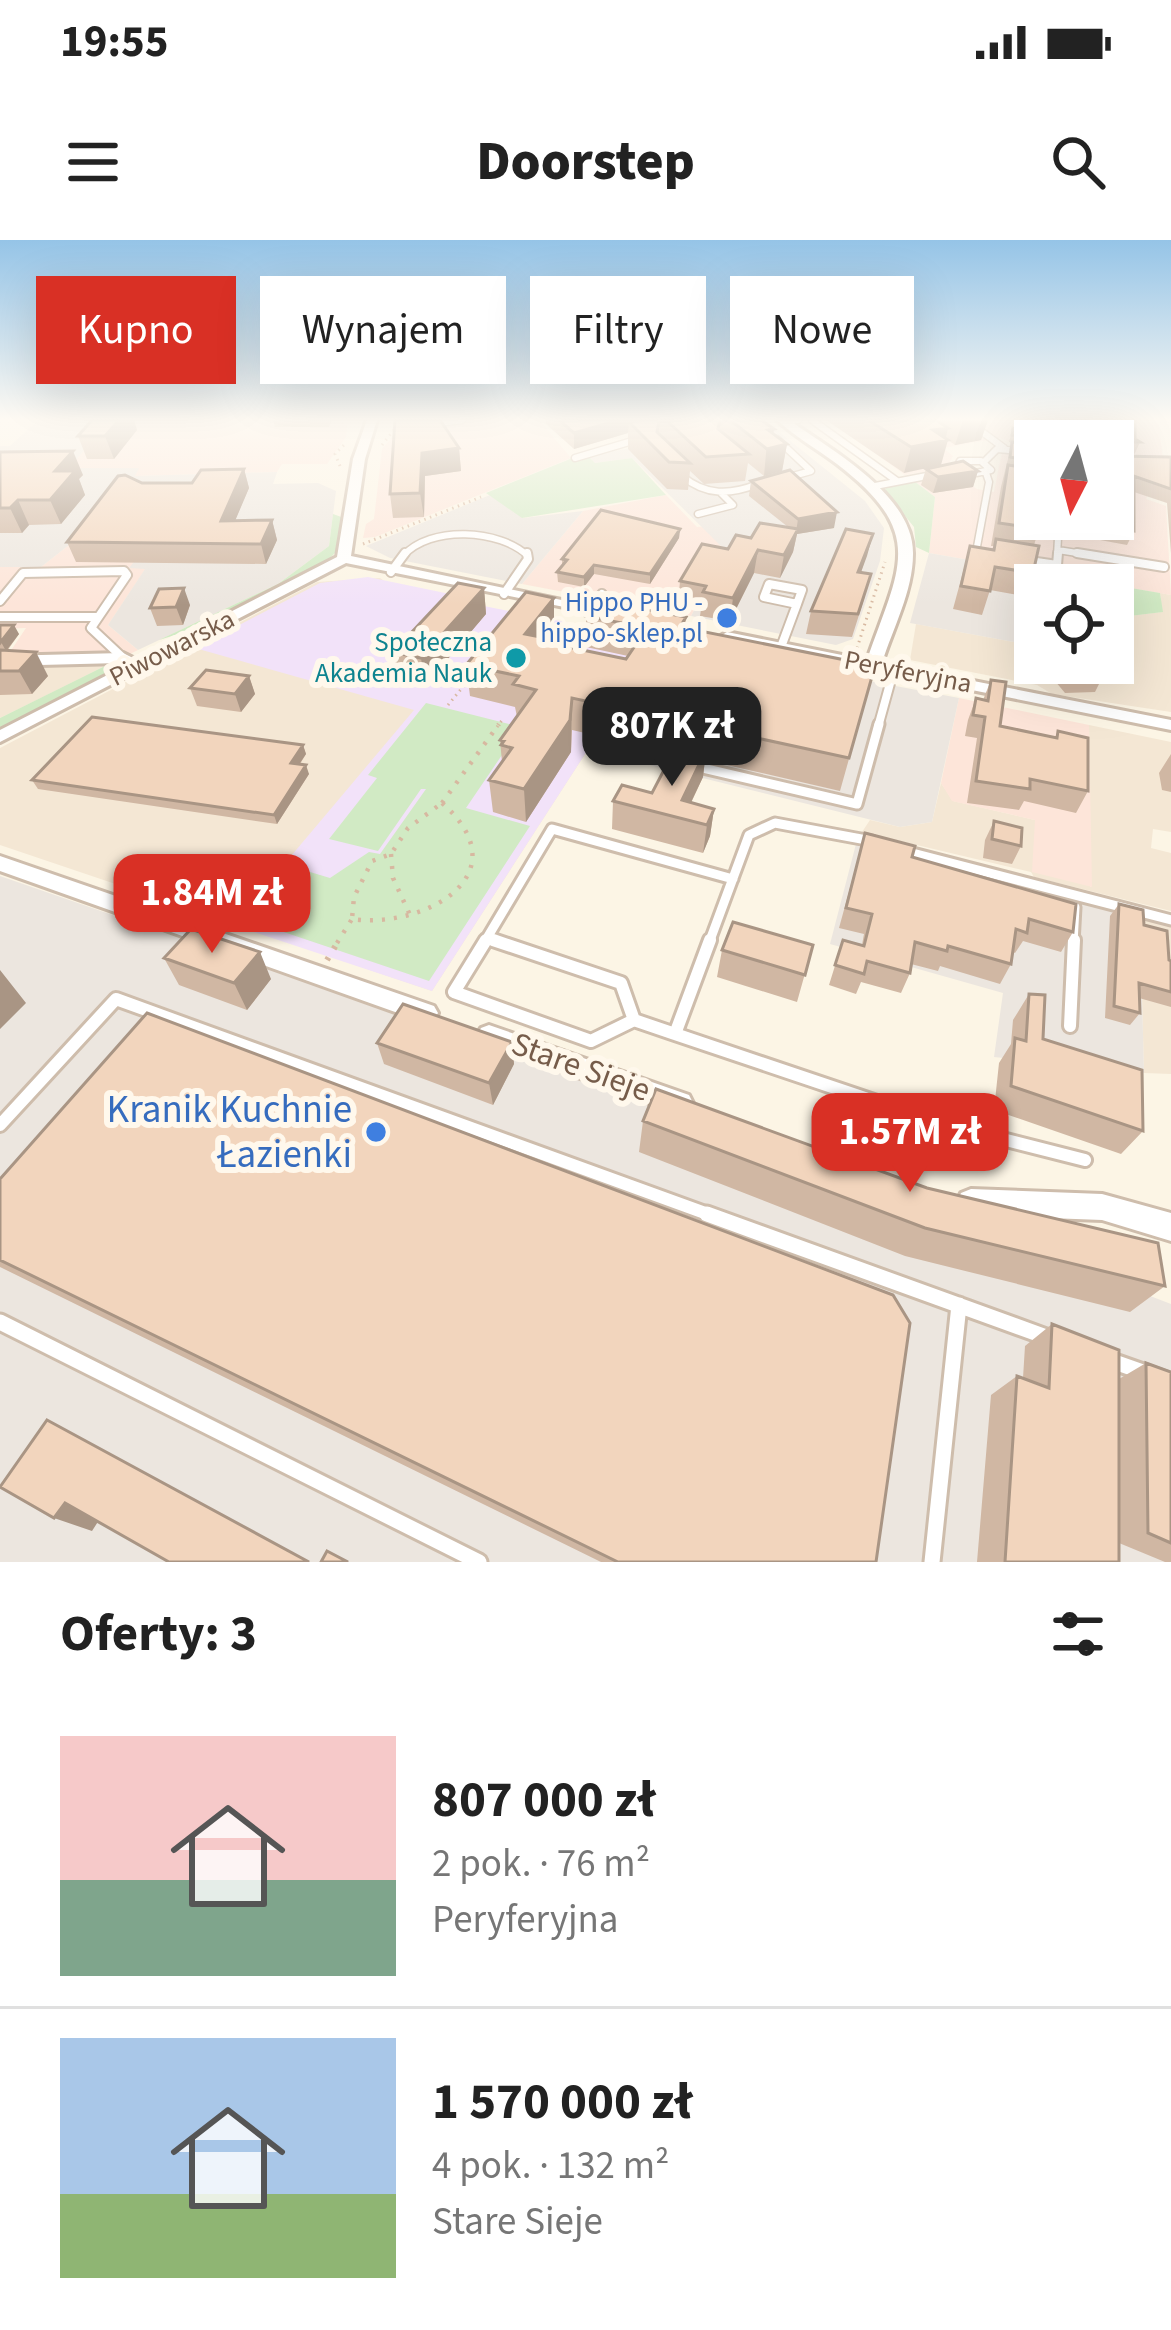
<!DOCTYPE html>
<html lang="pl">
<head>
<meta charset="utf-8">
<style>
	body { margin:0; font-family:"Source Sans 3",sans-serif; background:#f2f2f2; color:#222; height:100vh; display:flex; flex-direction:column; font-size:45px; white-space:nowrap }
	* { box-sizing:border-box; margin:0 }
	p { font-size:39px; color:#767676 }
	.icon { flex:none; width:66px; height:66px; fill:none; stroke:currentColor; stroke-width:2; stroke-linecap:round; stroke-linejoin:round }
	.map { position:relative; height:1322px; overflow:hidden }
	.drawer { display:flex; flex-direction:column; background:#fff; flex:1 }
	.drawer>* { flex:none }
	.guide { position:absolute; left:36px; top:36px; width:1101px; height:108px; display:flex; gap:24px }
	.needle { width:78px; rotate:186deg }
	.buttons { position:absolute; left:1014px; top:180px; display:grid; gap:24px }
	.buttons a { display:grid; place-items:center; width:120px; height:120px; border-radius:0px; background:#fff; box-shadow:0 12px 48px #0002; font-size:60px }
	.price { position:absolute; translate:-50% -102px; padding:0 27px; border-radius:24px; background:#d93025; color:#fff; font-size:39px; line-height:78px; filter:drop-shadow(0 3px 6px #0008) }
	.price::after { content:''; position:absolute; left:50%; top:72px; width:36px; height:27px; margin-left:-18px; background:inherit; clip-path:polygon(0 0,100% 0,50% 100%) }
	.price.selected { background:#222; color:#fff }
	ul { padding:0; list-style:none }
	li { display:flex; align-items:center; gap:36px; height:300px; padding:0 60px }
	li+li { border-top:3px solid #e0e0e0 }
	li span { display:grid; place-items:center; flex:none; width:336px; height:240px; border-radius:0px; color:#555 }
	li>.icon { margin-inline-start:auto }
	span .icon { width:144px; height:144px; fill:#fffc; stroke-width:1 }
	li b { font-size:51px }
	h2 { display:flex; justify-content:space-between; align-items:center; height:144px; padding:0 60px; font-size:51px }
	.chip { padding:0 42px; border-radius:0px; background:#fff; box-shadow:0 12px 48px #0002; font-size:42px; line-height:108px }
	.chip.selected { background:#d93025; color:#fff }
	.status { display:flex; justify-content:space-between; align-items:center; height:84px; padding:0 60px; background:#fff; direction:ltr }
	.status svg { height:33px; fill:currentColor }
	header { display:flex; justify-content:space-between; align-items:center; height:156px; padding:0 60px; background:#fff; font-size:54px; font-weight:800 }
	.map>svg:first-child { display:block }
	.residential { fill:#f4e7d4 }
	.commercial { fill:#fde5d9 }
	.industrial { fill:#ece6df }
	.education { fill:#f2e2f9 }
	.green { fill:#d1eac4 }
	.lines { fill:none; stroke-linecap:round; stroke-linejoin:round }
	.lane-far4-casing { stroke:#cebdac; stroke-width:9 }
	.lane-far3-casing { stroke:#cebdac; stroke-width:12 }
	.lane-far2-casing { stroke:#cebdac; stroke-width:15 }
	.lane-far1-casing { stroke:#cebdac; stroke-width:18 }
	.lane-casing { stroke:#cebdac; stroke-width:21 }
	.street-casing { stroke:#cebdac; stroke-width:6 }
	.path-far2 { stroke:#d7b8a0; stroke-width:3; stroke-dasharray:1.5 4.5; stroke-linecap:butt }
	.path-far1 { stroke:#d7b8a0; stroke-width:4.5; stroke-dasharray:3 9; stroke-linecap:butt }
	.path { stroke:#d7b8a0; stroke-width:6; stroke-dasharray:3 10; stroke-linecap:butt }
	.lane-far4 { stroke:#fff; stroke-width:6 }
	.lane-far3 { stroke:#fff; stroke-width:8 }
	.lane-far2 { stroke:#fff; stroke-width:9 }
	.lane-far1 { stroke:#fff; stroke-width:12 }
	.lane { stroke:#fff; stroke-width:15 }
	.street { fill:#fff; fill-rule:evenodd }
	.wall { fill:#d0b7a3 }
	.shaded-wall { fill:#a99584 }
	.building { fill:#f2d5bd; stroke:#a99584; stroke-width:3 }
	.shop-dot { fill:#3f7fe0; stroke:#fff8ec; stroke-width:4.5 }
	.culture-dot { fill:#0f9aa8; stroke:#fff8ec; stroke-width:4.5 }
	.labels { text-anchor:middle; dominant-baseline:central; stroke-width:12; stroke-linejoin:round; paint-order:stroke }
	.far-shop-label { font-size:27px; fill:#366cbe; stroke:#fff8ec; text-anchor:end }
	.far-culture-label { font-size:27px; fill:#0d838f; stroke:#fff8ec; text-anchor:end }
	.far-street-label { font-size:27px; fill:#765c4a; stroke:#fff8ec }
	.street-label { font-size:33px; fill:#765c4a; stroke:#fff8ec }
	.near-shop-label { font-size:39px; fill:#366cbe; stroke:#fff8ec; text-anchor:end }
</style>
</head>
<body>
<div class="status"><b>19:55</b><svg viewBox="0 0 49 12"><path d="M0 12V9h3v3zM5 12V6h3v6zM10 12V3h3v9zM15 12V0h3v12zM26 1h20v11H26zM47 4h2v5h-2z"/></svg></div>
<header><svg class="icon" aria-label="menu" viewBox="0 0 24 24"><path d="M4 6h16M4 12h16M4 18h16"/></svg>Doorstep<svg class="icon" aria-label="search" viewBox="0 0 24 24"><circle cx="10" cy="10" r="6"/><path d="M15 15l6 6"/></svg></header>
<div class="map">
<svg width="1171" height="1322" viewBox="0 0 1171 1322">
	<rect width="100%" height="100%" fill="#fcf5e5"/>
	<path class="residential" d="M380,338l254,183 -47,-10 -155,240 -432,-146v-97l317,-166z
		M1160,353l11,2v117l-119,-18 -15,-9 -127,-25 6,-36 119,22v17h78v-45l49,-6z
		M117,420l-68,34 -49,24v-53z
		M1089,485l82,17v90l-18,-3 -2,19 20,5v58l-137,-34 -3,-5 -169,-40 8,-12 30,7 32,-5 9,-39 12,18 82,19 56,67z
		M1140,678l31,8v148l-27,-1z"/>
	<path class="commercial" d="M110,180h229l8,5 -1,12 -19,27h-45l-5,8 -143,4 4,-6 -70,-1z
		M420,180h119l32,38 -196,79 -12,1 3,-14 8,-5 8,-70 21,-24z
		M829,180h200l70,13 2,-13h50l8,3 4,38 -50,-1v-19h-78v8l-36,-11 -56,10 10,8 -7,12 -41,7z
		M1002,212l27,2 -3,31 9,34h78v-55l45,2 -12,33 20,7 5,89 -242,-42 6,-56 -21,-16 43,-6 20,14 17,3z
		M666,255l31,32 9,-1 20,25 -35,65 -169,-32 61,-73z
		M69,305l75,3 -13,20h15l-38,57 30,25 -12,6 -120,2 20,-30 -26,1v-62h41z
		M959,458l130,27 3,162 -60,-15 3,-52 -83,-19 -11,-18z"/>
	<path class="industrial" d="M38,180h72l-41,48h70l-4,8 142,-4 -4,12 45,-1 18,8 -7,55 -51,38 -140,66 -30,-25 37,-56 -16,-1 15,-19 -75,-4 -28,22h-41v-121h10z
		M768,183l97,78 19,27 -4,33 -27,78 -17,6 -145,-29 35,-65 -94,-93 -37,5 -8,-7z
		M490,255l33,23 60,-7 -61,73 -132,-26 -24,-12z
		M929,313l115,20 12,12h-21v61l-125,-23z
		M695,408l264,50 -27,124 -32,5 -266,-66z
		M856,604l284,74 4,155 -150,-16 9,-64 -173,-49z
		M0,636l569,197 602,231v258h-1171z"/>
	<path class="education" d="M368,337l82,17 -1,5 246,49 -61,113 -47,-10 -155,240 -199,-66 181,-215 -219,-62 125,-65z"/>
	<path class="green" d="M585,213l10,10 37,-5 34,37 -144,23 -36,-25z
		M914,241l21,16 -6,56 -13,-6 -2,-20 -29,-36 1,-4z
		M333,274l11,4 -5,31 -12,12 -142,71 -26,8 119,-56 51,-38z
		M1044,333l116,20 3,19 -50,6v-33h-57z
		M117,420l4,3 -4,6 -117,61v-12z
		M426,463l95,24 -55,81 64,18 -101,155 -184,-62 45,-53 40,12 39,-26 11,2 46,-65h-5l-43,62 -49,-12 48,-61 -9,-3z"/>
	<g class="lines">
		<g class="lane-far4-casing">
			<path id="lane-far4" d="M812,180l85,61
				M966,180l38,28
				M785,182l13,-2
				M429,184l33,-4
				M777,199l34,32 -29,8
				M575,218l64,-19
				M960,221h21l10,9 -15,3 -19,-6z
				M984,222l13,-13 38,3
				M682,236c24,20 48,19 76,8
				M870,247l67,-13
				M698,274l35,-9 -12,-12
				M1058,310l38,6
				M981,313l-5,-1 13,-70 -3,-9
				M403,316c27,-31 97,-27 125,0
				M1057,316l2,-37"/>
		</g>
		<g class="lane-far3-casing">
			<path id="lane-far3" d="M1077,313l87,14
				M1023,320l34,5 1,-12
				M391,332l14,-19
				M769,344l33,6 -5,14 -33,-7z
				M504,354l24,-35 -1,-6
				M0,361l23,-28 101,-2 3,4 -36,53 32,30
				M591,370l11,-16
				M0,377h96
				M781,407l16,-43
				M878,487l16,-58"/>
		</g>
		<g class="lane-far2-casing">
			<path id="lane-far2" d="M647,515l210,49 22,-80
				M901,610l270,70
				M484,703l3,-5
				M502,703l-15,-5 65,-109 181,50
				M709,703l40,-108 26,-12 97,18
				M1073,703l2,-36"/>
		</g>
		<g class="lane-far1-casing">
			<path id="lane-far1" d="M486,700l-32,52 137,49 43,-21
				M493,700l128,43 13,37 41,14
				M710,700l-35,94 264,89 146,37
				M1070,786l4,-86
				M0,885l116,-126 600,218"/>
		</g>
		<g class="lane-casing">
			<path id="lane" d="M707,974l342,124
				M0,1082l479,240
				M1106,1119l65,23
				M932,1322l27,-257"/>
		</g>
		<g class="street-casing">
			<path id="street" d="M367,180h10l-12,39 -14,97 263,55 7,4 -2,3 -273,-55 -346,179v-12l125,-64 -5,-3 -120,3v-10l123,-3 14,7 200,-103 16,-98z
				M777,180h12c42,30 125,75 124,134 0,37 -20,74 -31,109l289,57v10l-449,-90 -3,-3 8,-5 140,28c32,-93 61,-126 -30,-196 -20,-15 -43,-28 -60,-44z
				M0,616l434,150 4,7 -4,7 -8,3 -426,-152z
				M489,785l200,70 4,8 -4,8 -9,3 -199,-72 -4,-7 4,-7z
				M971,949l131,5 69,19v28l-69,-21 -131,-5 -10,-4 -4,-9 4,-9z"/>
		</g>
		<path class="path-far2" d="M382,205l15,-19
			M340,226l-5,-12 12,-12
			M363,304l118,-47
			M857,408l28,-86
			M448,465l23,-28
			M497,487l6,-8"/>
		<path class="path-far1" d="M442,563c81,71 -17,126 -90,116l2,-22 18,-36 19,-7 17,-26z
			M442,563l57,-79
			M391,614l2,24 17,37
			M337,703l15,-24"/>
		<path class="path" d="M327,720l12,-20"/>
		<use href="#lane-far4" class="lane-far4"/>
		<use href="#lane-far3" class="lane-far3"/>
		<use href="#lane-far2" class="lane-far2"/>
		<use href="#lane-far1" class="lane-far1"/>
		<use href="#lane" class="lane"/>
		<use href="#street" class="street"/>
	</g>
	<path class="wall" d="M92,180h42l3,10 -23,29h-27l-9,-23z
		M273,180h59l-3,7h-54z
		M546,180h183l45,9 -1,5 14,10 -5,27 -18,5 -16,-13 -3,18 -41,3 -14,-13 -2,19 -21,-1 -39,-40v-16l-54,16 -28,-25z
		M826,180h162l-7,20 -26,5 -10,-7 -41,35z
		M1032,180h53l25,3v-3h25v19l5,3 -6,13h-18l55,2v96l-4,-50 -33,-11v39l-7,14 -27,-5 1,-21h12v-78h-86z
		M1013,188l15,8 -2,7 1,17 -3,8 11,51h16l-2,5 -8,-1 -7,22 -1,28 -10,23 -33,-6 -8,25 -29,-6 17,-63 23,3 1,-3h-3l10,-59 11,-44 -3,-1z
		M459,208l2,23 -36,5 -1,41 -31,1 -3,-24z
		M0,212l83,23 -4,4 6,16 -24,29 -32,1 -7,8h-22z
		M244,229l5,19 -14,32h37l5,20 -11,24 -190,-2 -9,-20 75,-59h50z
		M926,229l52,2 -5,16 -40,6 -12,-8z
		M751,241l83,47 -37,6 -4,18 -13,26 -26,-5 -24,48 -30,-5 1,-7 -23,-5 2,-23 48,-32 23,-11 37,-11 -39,-31z
		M680,289l-1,9 -29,46 -56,-10 -10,13 -26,-5 -1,-10 5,-5v-8z
		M873,294l-12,38 4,24 -13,41 -46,-3 5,-23z
		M484,348l2,26 -61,72 -27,-7 -5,-27z
		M554,358v31l-7,9 19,4v5l60,12 2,-3 -42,-9v-31l100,1 -1,11 190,38 -35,125 -135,-31 -2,17 -12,26 23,6 -4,27 -7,17 -91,-24 1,-28 39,-8 21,-40 -101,-23 -1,22 -45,70 -33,-10 -4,-32 13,-18 -2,-22 17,-23 -2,-10 -45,-11 -4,-31z
		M190,365l-7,20 -26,1 -7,-18z
		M0,385l19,9 -12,17 41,25 -16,18 -32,1z
		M1055,423h40l9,11 -9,18 -30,1 -15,-18z
		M249,436l6,18 -14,18 -44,-6 -7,-18z
		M991,440l9,46 55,12 3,-7 30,60 -12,22 -52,-12 -5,9 -52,-7 10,-65 -12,-2 3,-16 8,-22 7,2z
		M303,505l3,9 -6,10 9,10 -32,50 -239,-35 -6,-9z
		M1171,514v38l-9,-2 -3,-17z
		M994,581l27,25 -9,18 -29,-6 2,-18z
		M865,593l47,24 161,75 -12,20 -38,-11 -8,12 -2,-1 -2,12 -11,20 -60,-18 -2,5 -27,-7 -1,9 -9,20 -40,-11 -5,12 -27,-9 14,-45 19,5 2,-11 -25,-6z
		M1119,664l25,21 27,36v46l-32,-9 1,15 -10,12 -25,-7 5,-102z
		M813,705l-16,57 -80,-25 5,-27z
		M164,718l107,21 -24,31 -68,-25z
		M1029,754l14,45 100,92 -22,23 -127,-44 5,-47 12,-19 2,-24z
		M512,802l2,22 -21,41 -109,-41 -7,-21z
		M643,881l522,165 -35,26 -225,-56 -266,-104z
		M0,939l876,383h-275l-601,-295z
		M1052,1084l67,55 27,-16 25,9v190h-6l-46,-19v19h-142l14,-167 26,-19 6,2 2,-32z"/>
	<path class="shaded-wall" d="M119,180h15l3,10 -23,29 -9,-23z
		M619,180h99l-59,1 -2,29 -28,-28 -1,11 -54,16v-16z
		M963,180h25l-7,20 -26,5z
		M948,188l-3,13 3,-1 -7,25 -37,8 7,-26 22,-17z
		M774,189l-3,19 16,-4 -5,27 -18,5 4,-46z
		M459,208l2,23 -36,5 -1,41 -4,-24 2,-40z
		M73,211l10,24 -4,4 6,16 -24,29 -11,-24 5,-29z
		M244,229l5,19 -22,52 -6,-19z
		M978,231l-5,16 -40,6 5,-16z
		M18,260l11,25 -7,8 -12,-25z
		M837,272l-3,16 -37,6 -4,18 -13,26 4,-23 12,-23 2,-13z
		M272,280l5,20 -11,24 -5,-20z
		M680,289l-1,9 -29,46v-10z
		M873,294l-6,22 -14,38 5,-22z
		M758,310l-4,23 -24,48 3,-23z
		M594,325v9l-10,13v-10z
		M184,348l6,17 -7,20 -7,-18z
		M484,348l2,26 -61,72 -4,-28z
		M554,358v31l-27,36 -2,-31z
		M14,385l5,9 -13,17 -5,-9z
		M36,412l12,24 -16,18 -13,-23z
		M249,436l6,18 -14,18 -6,-18z
		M572,458l-1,54 -45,70 -2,-33z
		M303,505l3,9 -12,18 -3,-9z
		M706,510l-3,27 -20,42 -1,-19z
		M306,525l3,9 -32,50 -3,-9z
		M714,569l-4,27 -7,17 4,-28z
		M260,712l11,27 -24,31 -13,-27z
		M0,730l26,33 -26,26z
		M512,802l2,22 -21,41 -4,-22z
		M65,1263l36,14 -9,14 -38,-13z"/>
	<path class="building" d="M92,180h27l-14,16h-27z
		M395,180h45l19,28 -37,5 -2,40 -30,1z
		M559,180h60l-45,13z
		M647,180h73l-2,9 31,25 -43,3 -38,-35 -9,-1 -2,11 33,31 -21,-1 -40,-40z
		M730,180h31l13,9 -6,1 19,14 -20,5z
		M868,180h68l12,8 -15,2 15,10 -37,7z
		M1033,180h52l31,4v-4h19v19l5,3h-24l-3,6v-7h-22v-4l-60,-8z
		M1013,188l16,2 -1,6 -16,-1z
		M1012,202l17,1 -2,17 -17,-3z
		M73,211l-18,20h20l-25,29h-32l-8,8h-10v-56z
		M1113,213l5,3 53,1v32l-37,-13v55l-28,-5v-7h7z
		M963,221l15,10 -40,6 -12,-8z
		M1008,225l27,4v50h7l-1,10 -42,-6z
		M244,229l-23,52 51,-1 -11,24 -194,-2 51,-66 7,-1 17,8h50l9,-13z
		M790,230l47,42 -39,7 -47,-38z
		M601,270l79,19 -30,45 -56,-9 -10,12 -27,-5 10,-12 -5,-1z
		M760,283l38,6 -14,26 -26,-5 -25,48 -30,-6 3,-6 -26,-5 22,-37 26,5 8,-14 15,3z
		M846,289l27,5 -15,38 13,2 -13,40 -47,-3z
		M996,299l43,7 -6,27 -38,-6 -5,24 -29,-5 9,-40 24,4z
		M458,343l26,5 -63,70 -28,-6z
		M184,348l-8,19 -26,1 9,-19z
		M526,352l28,6 -29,36 41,8 -3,4 63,13 21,-31 -61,-12 12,-16 88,17 -6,10 195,39 -26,92 -277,-60 -2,22 -46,69 -35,-9 23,-32 -11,-3 3,-4 -4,-1 36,-50 -23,-6 6,-8 -53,-11z
		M0,385h14l-14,18z
		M0,410l36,2 -17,19h-19z
		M1063,423h32l9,11 -31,1z
		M206,430l43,6 -14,18 -45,-6z
		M991,440l15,2 -6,44 57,12 1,-7 30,7v53l-58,-12v10l-54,-8 9,-64 -12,-2 3,-17 12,3z
		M92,477l211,28 -12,18 15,2 -32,50 -242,-35z
		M678,503l28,7 -24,50 32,9 -7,16 -94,-24 9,-16 30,8z
		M994,581l28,7 -1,18 -29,-7z
		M865,593l50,13 -3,11 164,47 -3,28 -44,-13 -2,14 -11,-4 -5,35 -63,-18 -1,5 -32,-9 -5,31 -43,-12 -3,13 -29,-9 8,-25 21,6 8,-32 -26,-6z
		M1119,664l24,6 1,15 23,6 2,29 2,1v31l-32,-9 1,30 -26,-7z
		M733,682l80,23 -8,30 -83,-25z
		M191,689l69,23 -26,31 -70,-25z
		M1029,754l16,1 -2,44 99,31 1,61 -132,-45 4,-48 11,3z
		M403,764l109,38 -23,41 -112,-40z
		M147,773l746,282 17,28 -34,239h-258l-618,-302v-81z
		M656,849l271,99 231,55 7,43 -240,-58 -282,-107z
		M1052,1084l67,26v212h-114l12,-186 32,12z
		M1146,1123l25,9v171l-23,-10z
		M47,1180l262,142h-140l-104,-59 -11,15 -54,-31z
		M327,1311l21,11h-27z"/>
	<linearGradient id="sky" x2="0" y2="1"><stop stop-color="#95c4e7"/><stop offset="0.49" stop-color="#fefaf3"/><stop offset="1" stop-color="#fefaf3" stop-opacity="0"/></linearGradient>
	<rect width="1171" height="365" fill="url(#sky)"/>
	<g class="shop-dot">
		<circle cx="727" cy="378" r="12"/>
		<circle cx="376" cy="892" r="12"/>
	</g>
	<circle class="culture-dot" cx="516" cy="418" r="12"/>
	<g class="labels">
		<g class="far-shop-label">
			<text x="703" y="362">Hippo PHU -<tspan x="703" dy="31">hippo-sklep.pl</tspan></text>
		</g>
		<g class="far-culture-label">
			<text x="492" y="402">Społeczna<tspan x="492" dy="31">Akademia Nauk</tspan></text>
		</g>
		<g class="far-street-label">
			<text transform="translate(172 408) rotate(-27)">Piwowarska</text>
			<text transform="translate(908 432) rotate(11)">Peryferyjna</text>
		</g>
		<g class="street-label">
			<text transform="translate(581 827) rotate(20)">Stare Sieje</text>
		</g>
		<g class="near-shop-label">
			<text x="352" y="870">Kranik Kuchnie<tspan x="352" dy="45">Łazienki</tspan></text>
		</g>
	</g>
</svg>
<div class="buttons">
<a><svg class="needle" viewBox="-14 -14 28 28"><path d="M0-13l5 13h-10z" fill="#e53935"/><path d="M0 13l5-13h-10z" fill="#767676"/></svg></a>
<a><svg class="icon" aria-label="locate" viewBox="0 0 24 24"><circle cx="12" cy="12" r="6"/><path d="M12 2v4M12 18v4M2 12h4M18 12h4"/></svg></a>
</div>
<b class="price selected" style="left:672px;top:549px">807K zł</b>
<b class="price" style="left:212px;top:716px">1.84M zł</b>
<b class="price" style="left:910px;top:955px">1.57M zł</b>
<div class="guide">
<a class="chip selected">Kupno</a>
<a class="chip">Wynajem</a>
<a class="chip">Filtry</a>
<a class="chip">Nowe</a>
</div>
</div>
<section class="drawer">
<h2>Oferty: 3<svg class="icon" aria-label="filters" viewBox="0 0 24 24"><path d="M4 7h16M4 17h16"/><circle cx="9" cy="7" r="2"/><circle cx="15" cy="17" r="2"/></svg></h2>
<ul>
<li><span style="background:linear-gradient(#f6c9c9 60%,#7fa58c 0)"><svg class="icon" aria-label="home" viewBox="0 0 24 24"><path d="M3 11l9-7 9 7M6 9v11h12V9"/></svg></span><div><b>807 000 zł</b><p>2 pok. · 76 m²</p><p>Peryferyjna</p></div></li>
<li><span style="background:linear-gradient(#a9c7e8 65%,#8fb573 0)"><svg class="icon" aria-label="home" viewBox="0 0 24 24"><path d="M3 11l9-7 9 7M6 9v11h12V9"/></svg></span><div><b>1 570 000 zł</b><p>4 pok. · 132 m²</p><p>Stare Sieje</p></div></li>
</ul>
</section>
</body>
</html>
